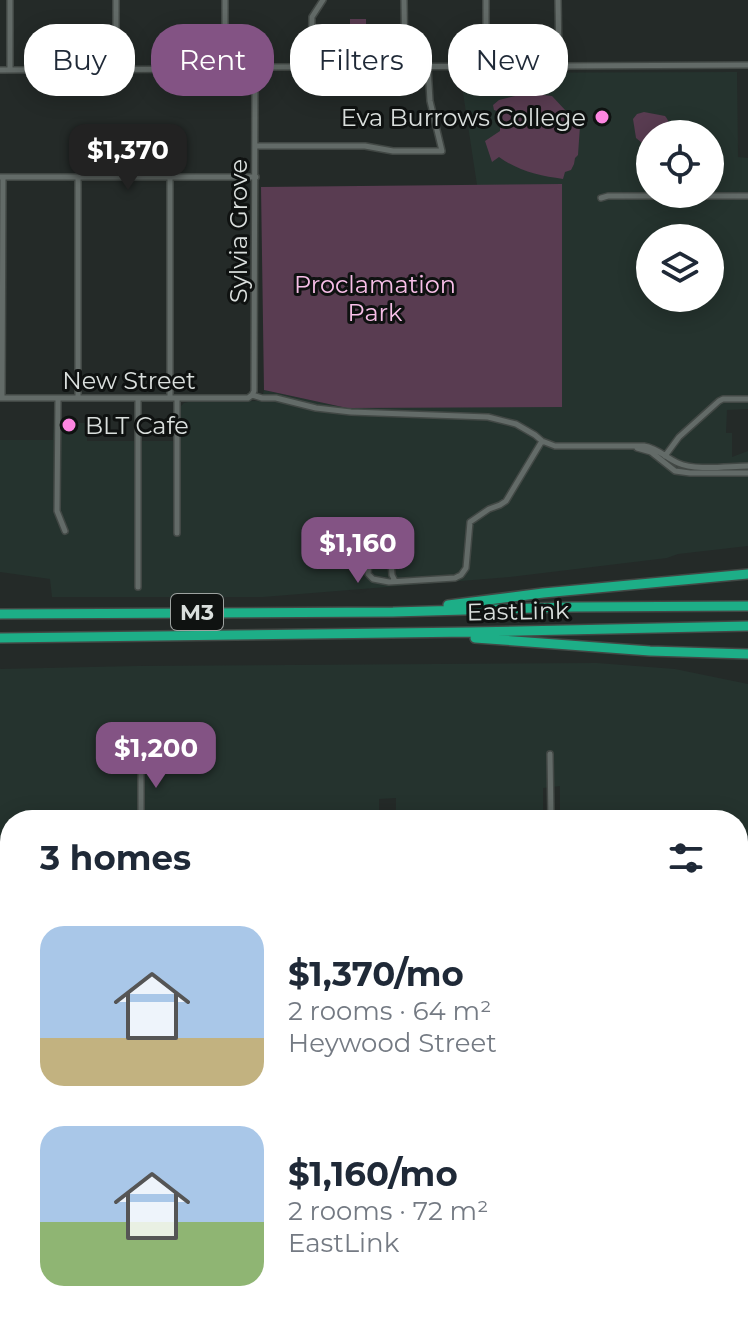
<!DOCTYPE html>
<html lang="en">
<head>
<meta charset="utf-8">
<style>
	body { margin:0; font-family:Montserrat,sans-serif; background:#f2f2f3; color:#1f2937; height:100vh; display:flex; flex-direction:column; font-size:30px; white-space:nowrap }
	* { box-sizing:border-box; margin:0 }
	p { font-size:26px; color:#747a83 }
	.icon { flex:none; width:44px; height:44px; fill:none; stroke:currentColor; stroke-width:2; stroke-linecap:round; stroke-linejoin:round }
	.map { position:relative; flex:1; overflow:hidden }
	.details { position:absolute; left:0px; top:810px; width:748px; height:514px; display:flex; flex-direction:column; background:#fff; border-radius:32px 32px 0 0; box-shadow:0 4px 20px #0003 }
	.details>* { flex:none }
	.guide { position:absolute; left:24px; top:24px; width:700px; height:72px; display:flex; gap:16px }
	.buttons { position:absolute; left:636px; top:120px; display:grid; gap:16px }
	.buttons a { display:grid; place-items:center; width:88px; height:88px; border-radius:50%; background:#fff; box-shadow:0 4px 20px #0003; font-size:40px }
	.price { position:absolute; translate:-50% -68px; padding:0 18px; border-radius:16px; background:#835384; color:#fff; font-size:26px; line-height:52px; filter:drop-shadow(0 2px 4px #0008) }
	.price::after { content:''; position:absolute; left:50%; top:48px; width:24px; height:18px; margin-left:-12px; background:inherit; clip-path:polygon(0 0,100% 0,50% 100%) }
	.price.on { background:#222; color:#fff }
	ul { padding:0; list-style:none }
	li { display:flex; align-items:center; gap:24px; height:200px; padding:0 40px }
	li span { display:grid; place-items:center; flex:none; width:224px; height:160px; border-radius:24px; color:#555 }
	li>.icon { margin-inline-start:auto }
	span .icon { width:96px; height:96px; fill:#fffc; stroke-width:1 }
	li b { font-size:34px }
	h2 { display:flex; justify-content:space-between; align-items:center; height:96px; padding:0 40px; font-size:34px }
	.tag { padding:0 28px; border-radius:32px; background:#fff; box-shadow:0 4px 20px #0003; font-size:28px; line-height:72px }
	.tag.on { background:#835384; color:#fff }
	.map>svg:first-child { display:block }
	.built { fill:#25332e; fill-rule:evenodd }
	.green { fill:#593c51 }
	.lines { fill:none; stroke-linecap:round; stroke-linejoin:round }
	.street-casing { stroke:#424845; stroke-width:8 }
	.secondary-casing { stroke:#424845; stroke-width:10 }
	.highway-casing { stroke:#424845; stroke-width:12 }
	.street { stroke:#636b68; stroke-width:5 }
	.secondary { stroke:#636b68; stroke-width:7 }
	.highway { stroke:#1dae87; stroke-width:9 }
	.poi-dot { fill:#fd86e1; stroke:#0f1211; stroke-width:3 }
	.labels { text-anchor:middle; dominant-baseline:central; stroke-width:6; stroke-linejoin:round; paint-order:stroke }
	.shield { fill:#0f1211; stroke:#9da2a0; stroke-width:2 }
	.shield-label { font-size:22px; font-weight:bold; fill:#dadfdd }
	.poi-label { font-size:24px; fill:#dadfdd; stroke:#0f1211; text-anchor:end }
	.street-label { font-size:24px; fill:#dadfdd; stroke:#0f1211 }
	.park-label { font-size:24px; fill:#f8bfe8; stroke:#0f1211 }
</style>
</head>
<body>
<div class="map">
<svg width="748" height="1323" viewBox="0 0 748 1323">
	<rect width="100%" height="100%" fill="#242a28"/>
	<path class="built" d="M737,72l1,85 10,1v251l-21,1 -1,23h6v24l16,-6v95l-70,8 -11,4 -157,19 -247,20h-211l-2,-18 -50,-7v-132h53l1,-19h22v2h11v18h86l1,-33h5l5,-5 4,-1 73,-1 3,-11 83,18 215,-223h-85l-17,-112zM650,134h60v60h-60zM650,238h60v60h-60z
		M597,663l78,6 73,15v246h-10v-110h-178v-34l-17,2v32h-147v-22l-17,1v21h-369v110h-10v-261l137,-3z"/>
	<path class="green" d="M350,19h16v41h-16z
		M527,93l25,3 28,30 -2,29 -3,3 -1,6 -3,6 -6,2 -2,7c-23,-3 -45,-8 -64,-22l-7,5 -7,-21 15,-10v-19l-6,-2 -1,-5 6,-5z
		M644,112l21,4c6,7 4,12 -3,18h-12v10l-8,-1 -6,-5 -3,-19 4,-5z
		M562,184v223l-215,1 -83,-18 -3,-203z
		M0,1296h10v18h56l-5,9h-61z
		M260,1314h88l1,9h-89z"/>
	<g class="lines">
		<g class="street-casing">
			<path id="street" d="M10,0v70
				M116,0v70
				M225,0v69
				M404,0l1,67
				M486,0v66
				M558,0l1,61 3,1 1,4 -1,4 -4,1 -4,-1 -1,-4 2,-4 4,-1
				M563,66l185,-1
				M311,67l1,-50 11,-17
				M0,70l225,-1h25l7,3 8,-5 288,-1
				M256,146h109l28,5h49l-12,-50 -2,-34
				M0,177h256
				M170,177v221
				M601,198l7,-2h140
				M252,395l10,3h14l40,10 35,4 137,5 28,7 19,11 7,6 13,5h89c14,2 22,12 34,17 17,8 51,3 70,3
				M0,398h248l4,-3 2,-4 1,-311 2,-8
				M2,398l1,-221
				M58,398l-1,113 8,20
				M78,398v-221
				M138,398v189
				M177,398v135
				M637,448l14,4 24,19 15,2h58
				M665,456l14,-19 40,-36 4,-2h25
				M395,581l-3,-6 -2,-26 -8,-4 -12,2 -2,27 5,5 16,3 66,-4 6,-3 5,-7 4,-46 19,-13 11,-4 6,-4 36,-60
				M550,754l1,66
				M141,820v-60
				M0,1027h10
				M0,1113h10
				M738,1168h10
				M0,1199h10
				M738,1285h10
				M0,1288h10
				M84,1314l17,9
				M394,1314l1,9
				M573,1314v9
				M657,1314l1,9
				M479,1323v-9"/>
		</g>
		<g class="secondary-casing">
			<path id="secondary" d="M0,938h10
				M738,939h10"/>
		</g>
		<g class="highway-casing">
			<path id="highway" d="M448,605l95,-12 205,-19
				M0,614l393,-2 179,-5 176,-1
				M0,638l471,-6 277,-6
				M475,638l175,13 98,3"/>
		</g>
		<use href="#street" class="street"/>
		<use href="#secondary" class="secondary"/>
		<use href="#highway" class="highway"/>
	</g>
	<g class="poi-dot">
		<circle cx="602" cy="117" r="8"/>
		<circle cx="69" cy="425" r="8"/>
	</g>
	<g class="labels">
		<rect class="shield" x="171" y="594" width="52" height="36" rx="6"/>
		<g class="shield-label">
			<text x="197" y="612">M3</text>
		</g>
		<g class="poi-label">
			<text x="586" y="117">Eva Burrows College</text>
			<text x="85" y="425" text-anchor="start">BLT Cafe</text>
		</g>
		<g class="street-label">
			<text transform="translate(238 231) rotate(-90)">Sylvia Grove</text>
			<text x="129" y="380">New Street</text>
			<text transform="translate(518 611) rotate(-1)">EastLink</text>
		</g>
		<g class="park-label">
			<text x="375" y="284">Proclamation<tspan x="375" dy="28">Park</tspan></text>
		</g>
	</g>
</svg>
<div class="buttons">
<a><svg class="icon" aria-label="locate" viewBox="0 0 24 24"><circle cx="12" cy="12" r="6"/><path d="M12 2v4M12 18v4M2 12h4M18 12h4"/></svg></a>
<a><svg class="icon" aria-label="layers" viewBox="0 0 24 24"><path d="M12 4l9 5-9 5-9-5zM3 14l9 5 9-5"/></svg></a>
</div>
<b class="price on" style="left:128px;top:192px">$1,370</b>
<b class="price" style="left:358px;top:585px">$1,160</b>
<b class="price" style="left:156px;top:790px">$1,200</b>
<div class="guide">
<a class="tag">Buy</a>
<a class="tag on">Rent</a>
<a class="tag">Filters</a>
<a class="tag">New</a>
</div>
<section class="details">
<h2>3 homes<svg class="icon" aria-label="filters" viewBox="0 0 24 24"><path d="M4 7h16M4 17h16"/><circle cx="9" cy="7" r="2"/><circle cx="15" cy="17" r="2"/></svg></h2>
<ul>
<li><span style="background:linear-gradient(#a9c7e8 70%,#c2b280 0)"><svg class="icon" aria-label="home" viewBox="0 0 24 24"><path d="M3 11l9-7 9 7M6 9v11h12V9"/></svg></span><div><b>$1,370/mo</b><p>2 rooms · 64 m²</p><p>Heywood Street</p></div></li>
<li><span style="background:linear-gradient(#a9c7e8 60%,#8fb573 0)"><svg class="icon" aria-label="home" viewBox="0 0 24 24"><path d="M3 11l9-7 9 7M6 9v11h12V9"/></svg></span><div><b>$1,160/mo</b><p>2 rooms · 72 m²</p><p>EastLink</p></div></li>
</ul>
</section>
</div>
</body>
</html>
